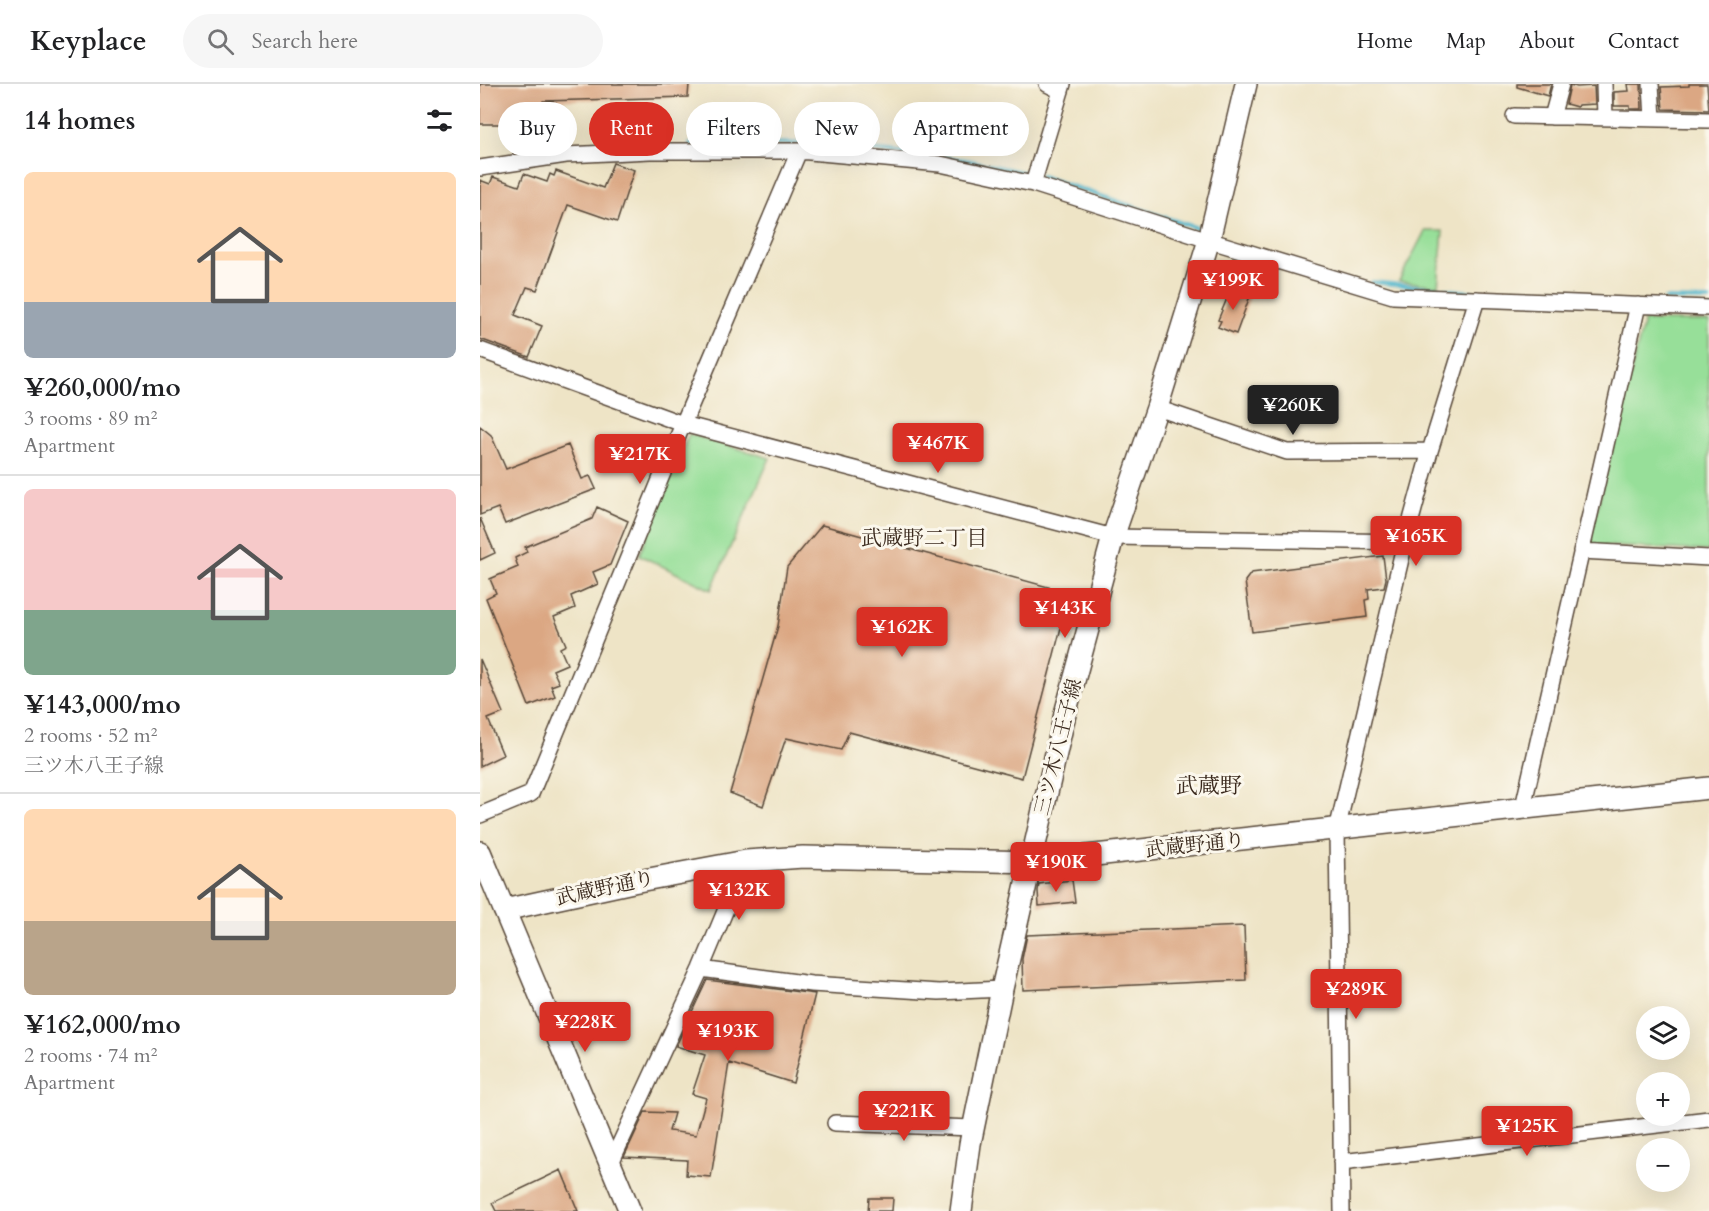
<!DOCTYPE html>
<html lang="en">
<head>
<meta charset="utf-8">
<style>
	body { margin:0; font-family:Cardo,"Noto Serif JP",serif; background:#f6f6f6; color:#202124; height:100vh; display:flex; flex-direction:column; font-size:22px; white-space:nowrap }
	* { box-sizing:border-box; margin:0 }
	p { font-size:20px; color:#757577 }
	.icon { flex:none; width:33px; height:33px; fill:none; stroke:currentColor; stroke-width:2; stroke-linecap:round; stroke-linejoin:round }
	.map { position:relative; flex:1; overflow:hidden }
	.panel { display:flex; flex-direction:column; background:#fff; width:480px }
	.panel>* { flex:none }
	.top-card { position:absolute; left:18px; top:18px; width:570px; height:54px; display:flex; gap:12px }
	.tools { position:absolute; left:1156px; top:922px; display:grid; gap:12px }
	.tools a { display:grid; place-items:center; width:54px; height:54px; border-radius:50%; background:#fff; box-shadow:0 6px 24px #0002; font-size:30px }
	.price { position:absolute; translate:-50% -51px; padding:0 14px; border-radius:6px; background:#d93025; color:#fff; font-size:20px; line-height:39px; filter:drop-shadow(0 2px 3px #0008) }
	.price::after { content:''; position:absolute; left:50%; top:36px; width:18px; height:14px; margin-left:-9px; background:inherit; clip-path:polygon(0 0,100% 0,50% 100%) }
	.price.selected { background:#222; color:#fff }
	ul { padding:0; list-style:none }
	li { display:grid; align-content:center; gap:12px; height:318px; padding:0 24px }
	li+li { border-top:2px solid #e0e0e0 }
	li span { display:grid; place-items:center; height:186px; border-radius:9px; color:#555 }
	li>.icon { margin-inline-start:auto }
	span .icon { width:108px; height:108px; fill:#fffc; stroke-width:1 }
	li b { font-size:26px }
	h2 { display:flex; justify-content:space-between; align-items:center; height:72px; padding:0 24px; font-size:26px }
	.pill { padding:0 21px; border-radius:27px; background:#fff; box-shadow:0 6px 24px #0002; font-size:21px; line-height:54px }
	.pill.selected { background:#d93025; color:#fff }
	header { display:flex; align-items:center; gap:36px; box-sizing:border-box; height:84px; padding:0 30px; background:#fff; border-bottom:2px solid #e0e0e0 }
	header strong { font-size:28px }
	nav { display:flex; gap:33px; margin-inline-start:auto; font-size:21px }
	.search { width:420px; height:54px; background:#f6f6f6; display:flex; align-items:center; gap:15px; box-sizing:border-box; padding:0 21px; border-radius:33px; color:#757577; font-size:22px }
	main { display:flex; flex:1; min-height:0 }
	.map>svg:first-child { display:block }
	.green { fill:#97df99; stroke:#69845c; stroke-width:1.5 }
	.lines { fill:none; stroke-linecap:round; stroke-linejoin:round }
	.stream { stroke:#4eb6cc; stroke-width:4 }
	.building { fill:#dba783 }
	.street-casing { stroke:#564637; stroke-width:18 }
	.secondary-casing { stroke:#564637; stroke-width:24 }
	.street { stroke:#fff; stroke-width:15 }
	.secondary { stroke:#fff; stroke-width:21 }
	.labels { text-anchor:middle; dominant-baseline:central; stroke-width:6; stroke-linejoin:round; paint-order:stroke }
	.street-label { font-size:20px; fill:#3b2a1e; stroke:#fbf7ec }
	.neighbourhood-label { font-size:21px; fill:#3b2a1e; stroke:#fbf7ec }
	.quarter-label { font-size:22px; fill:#3b2a1e; stroke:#fbf7ec }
</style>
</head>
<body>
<header>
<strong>Keyplace</strong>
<div class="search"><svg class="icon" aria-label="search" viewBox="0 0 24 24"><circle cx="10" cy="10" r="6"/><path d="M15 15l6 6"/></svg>Search here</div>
<nav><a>Home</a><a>Map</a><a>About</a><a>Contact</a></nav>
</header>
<main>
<section class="panel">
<h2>14 homes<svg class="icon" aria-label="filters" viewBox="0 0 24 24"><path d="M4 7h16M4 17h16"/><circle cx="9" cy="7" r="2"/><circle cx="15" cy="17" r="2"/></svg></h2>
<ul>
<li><span style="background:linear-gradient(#ffd9b3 70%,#9aa5b1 0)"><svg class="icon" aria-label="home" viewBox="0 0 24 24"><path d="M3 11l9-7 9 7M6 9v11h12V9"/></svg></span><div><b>¥260,000/mo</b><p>3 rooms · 89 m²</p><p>Apartment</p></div></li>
<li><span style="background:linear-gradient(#f6c9c9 65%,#7fa58c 0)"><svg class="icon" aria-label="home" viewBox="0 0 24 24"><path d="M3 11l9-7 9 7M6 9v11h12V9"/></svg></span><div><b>¥143,000/mo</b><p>2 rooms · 52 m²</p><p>三ツ木八王子線</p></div></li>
<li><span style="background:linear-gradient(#ffd9b3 60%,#b9a48a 0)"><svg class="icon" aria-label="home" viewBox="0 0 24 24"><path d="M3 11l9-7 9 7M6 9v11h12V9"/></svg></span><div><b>¥162,000/mo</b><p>2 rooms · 74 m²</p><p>Apartment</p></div></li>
</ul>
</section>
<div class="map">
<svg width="1229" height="1127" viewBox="0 0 1229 1127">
	<rect width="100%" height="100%" fill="#fbf7ec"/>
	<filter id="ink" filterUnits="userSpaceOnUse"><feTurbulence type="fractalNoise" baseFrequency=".0167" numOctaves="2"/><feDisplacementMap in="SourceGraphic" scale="12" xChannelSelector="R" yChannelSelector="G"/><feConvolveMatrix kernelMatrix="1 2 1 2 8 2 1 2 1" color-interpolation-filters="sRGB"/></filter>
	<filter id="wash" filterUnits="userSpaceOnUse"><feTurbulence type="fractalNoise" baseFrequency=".008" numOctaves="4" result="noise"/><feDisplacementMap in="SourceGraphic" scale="24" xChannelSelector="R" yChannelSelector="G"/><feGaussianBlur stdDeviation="1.35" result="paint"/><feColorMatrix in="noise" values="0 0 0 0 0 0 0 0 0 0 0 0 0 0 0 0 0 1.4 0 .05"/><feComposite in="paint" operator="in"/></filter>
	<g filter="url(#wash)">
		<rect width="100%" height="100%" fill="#eee4c6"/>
		<path class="green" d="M945,147h18l-5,55 -39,-5z
			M1164,237h65v230l-121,-6z
			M209,350l81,24 -59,132 -72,-35z"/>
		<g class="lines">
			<path class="stream" d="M210,60l116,-1 103,11
				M90,64l16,-3h42
				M464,73l23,3 64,14
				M561,92l159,53
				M892,198l100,10
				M1185,215l44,1"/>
		</g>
		<g id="blocks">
			<path class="building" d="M0,0h209l-1,13 -145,4 -1,23h-62z
				M1037,0h34l-3,12 -31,-9z
				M1148,0h13l1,25h-12v-3h-16v-14l15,-1z
				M1209,0h18l2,26 -46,-1 -2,-22 28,-1z
				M1090,1l7,2 17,-1 1,18 -17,1 -1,2 -11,-3z
				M133,79l21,7 -17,52 -49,-17 -31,85 -10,-3 -12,28 27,11 -13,31 -49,-18v-159l10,4 3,-7 26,9 5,-12 23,8 3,-8 4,2 2,-5 47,17z
				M751,205l19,7 -14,38 -18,-7 3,-6 -3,-1z
				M0,342l11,9 15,34 62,-24 14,34 8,-3 6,13 -91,35 -7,-16 -18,7z
				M117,423l31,14 -18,44 -17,7 5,12 -27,12 4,12 -21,9 12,28 -6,3 7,16 -14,6 6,13 -8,3 4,10 -26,10 -43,-108 10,-5 -6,-14 28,-12 -3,-9 12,-6 -2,-5 67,-28z
				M0,434l15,35 -15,7z
				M342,441l248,68 -48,185 -173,-46 -8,18 -55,-12 -23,68 -33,-13 48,-167 9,-59z
				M903,472l3,23 -2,8 -16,2 1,10 -4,1 2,17 -115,15 -7,-51 6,-8z
				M0,575l23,54 -15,6 15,36 -23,11z
				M592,796l3,22 -36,4 -1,-15 1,-7z
				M764,842l2,54 -223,10 -1,-31 5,-24z
				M227,896l108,14 -22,89 -64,-20 -18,114 -25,-2 1,-15 -63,-3 21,-45 29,1 -5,18 27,4 10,-37 -14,-4 13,-39 -29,-9z
				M81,1086l17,41h-82l-4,-8z
				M389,1114h24l-1,13h-24z"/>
		</g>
	</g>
	<g filter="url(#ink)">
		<use href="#blocks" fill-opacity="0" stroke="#564637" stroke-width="1.5"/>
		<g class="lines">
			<g class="street-casing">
				<path id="street" d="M567,0l14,7
					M1124,0l1,34
					M1171,0l2,35
					M1034,32l195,4
					M1072,33l9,-33
					M0,84l86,-13 84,-4h149l141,13 93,20 188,60 172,52 316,12
					M553,100l30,-100
					M0,266l203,74 430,113 292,5
					M677,324l130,44 143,-1
					M1101,467l128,7
					M1043,723l115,-502
					M0,731l51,-21 152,-370 116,-273
					M221,885l110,15 128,8 63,-3
					M355,1039l138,5
					M861,1078l368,-43
					M130,1081l91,-196 45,-108
					M862,1127l-5,-381 68,-288 25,-91 47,-152"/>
			</g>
			<g class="secondary-casing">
				<path id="secondary" d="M0,768l150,359
					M24,826l129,-28 113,-21 57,-4 228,5 678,-74
					M481,1127l9,-67 32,-155 63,-275 48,-177 44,-129 52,-168 37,-156"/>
			</g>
			<use href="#street" class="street"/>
			<use href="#secondary" class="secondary"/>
		</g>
	</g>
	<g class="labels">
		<g class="street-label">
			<text transform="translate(578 663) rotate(-76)">三ツ木八王子線</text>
			<text transform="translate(715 761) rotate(-6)">武蔵野通り</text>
			<text transform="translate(125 804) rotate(-12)">武蔵野通り</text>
		</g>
		<g class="neighbourhood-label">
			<text x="444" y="454">武蔵野二丁目</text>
		</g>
		<g class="quarter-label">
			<text x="729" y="702">武蔵野</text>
		</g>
	</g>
</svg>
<div class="tools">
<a><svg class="icon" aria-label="layers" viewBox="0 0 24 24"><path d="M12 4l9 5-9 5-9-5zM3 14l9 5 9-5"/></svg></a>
<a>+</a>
<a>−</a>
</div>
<b class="price" style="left:753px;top:227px">¥199K</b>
<b class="price selected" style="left:813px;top:352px">¥260K</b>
<b class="price" style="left:458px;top:390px">¥467K</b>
<b class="price" style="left:160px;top:401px">¥217K</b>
<b class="price" style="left:936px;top:483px">¥165K</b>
<b class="price" style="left:585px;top:555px">¥143K</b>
<b class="price" style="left:422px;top:574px">¥162K</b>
<b class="price" style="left:576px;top:809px">¥190K</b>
<b class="price" style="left:259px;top:837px">¥132K</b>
<b class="price" style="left:876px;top:936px">¥289K</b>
<b class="price" style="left:105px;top:969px">¥228K</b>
<b class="price" style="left:248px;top:978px">¥193K</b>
<b class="price" style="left:424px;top:1058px">¥221K</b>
<b class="price" style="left:1047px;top:1073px">¥125K</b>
<div class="top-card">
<a class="pill">Buy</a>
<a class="pill selected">Rent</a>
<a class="pill">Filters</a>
<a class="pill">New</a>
<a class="pill">Apartment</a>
</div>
</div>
</main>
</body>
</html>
